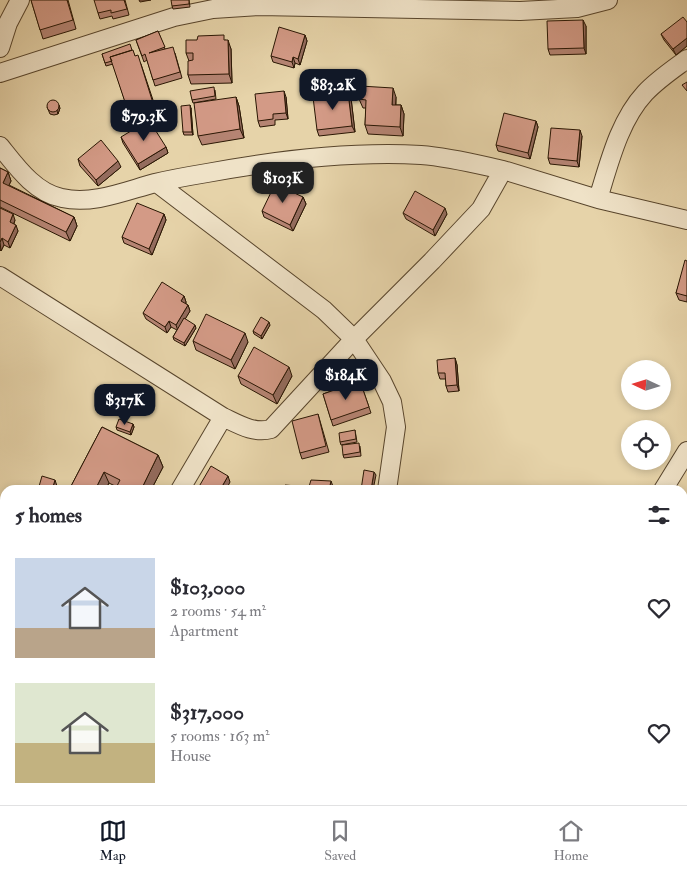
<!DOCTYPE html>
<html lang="en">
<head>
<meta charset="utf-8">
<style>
	body { margin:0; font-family:"IM FELL Double Pica",serif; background:#f7f7f7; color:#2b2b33; height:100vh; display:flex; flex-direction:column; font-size:19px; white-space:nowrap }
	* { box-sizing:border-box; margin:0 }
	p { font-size:16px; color:#7c7c81 }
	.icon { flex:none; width:28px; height:28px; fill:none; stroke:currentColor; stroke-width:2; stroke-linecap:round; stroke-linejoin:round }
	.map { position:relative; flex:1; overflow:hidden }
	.details { position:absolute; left:0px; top:485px; width:688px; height:320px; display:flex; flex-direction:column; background:#fff; border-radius:15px 15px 0 0; box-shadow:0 2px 8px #0003 }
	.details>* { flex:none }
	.needle { width:32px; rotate:274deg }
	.tools { position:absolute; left:621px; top:360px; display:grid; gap:10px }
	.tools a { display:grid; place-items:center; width:50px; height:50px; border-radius:50%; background:#fff; box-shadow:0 2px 8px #0003; font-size:25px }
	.price { position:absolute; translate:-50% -42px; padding:0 11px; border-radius:10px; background:#111827; color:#fff; font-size:16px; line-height:32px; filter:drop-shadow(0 1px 2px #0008) }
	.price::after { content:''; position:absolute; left:50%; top:30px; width:15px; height:11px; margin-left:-8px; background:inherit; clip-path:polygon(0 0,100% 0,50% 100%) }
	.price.on { background:#222; color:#fff }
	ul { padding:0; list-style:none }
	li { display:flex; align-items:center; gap:15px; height:125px; padding:0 15px }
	li span { display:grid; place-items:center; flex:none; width:140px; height:100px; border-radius:0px; color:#555 }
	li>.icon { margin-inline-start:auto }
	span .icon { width:60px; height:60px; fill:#fffc; stroke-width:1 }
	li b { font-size:21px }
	h2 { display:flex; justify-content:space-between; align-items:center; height:60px; padding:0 15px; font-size:21px }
	.tabs { display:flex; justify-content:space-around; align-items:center; height:70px; border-top:1px solid #e1e1e2; background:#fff; font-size:14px; color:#7c7c81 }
	.tabs a { display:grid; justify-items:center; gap:2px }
	.tabs .on { color:#111827 }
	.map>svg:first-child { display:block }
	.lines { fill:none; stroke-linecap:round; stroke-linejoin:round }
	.minor-casing { stroke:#58452c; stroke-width:20 }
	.minor { stroke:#efe2c7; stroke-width:18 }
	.wall { fill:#b58473; stroke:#291603 }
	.shaded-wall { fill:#946c5e; stroke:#291603 }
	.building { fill:#d39a86; stroke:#291603 }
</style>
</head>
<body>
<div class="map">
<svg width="687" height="805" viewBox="0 0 687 805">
	<rect width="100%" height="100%" fill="#e6d3a9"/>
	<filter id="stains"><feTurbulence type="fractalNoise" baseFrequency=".004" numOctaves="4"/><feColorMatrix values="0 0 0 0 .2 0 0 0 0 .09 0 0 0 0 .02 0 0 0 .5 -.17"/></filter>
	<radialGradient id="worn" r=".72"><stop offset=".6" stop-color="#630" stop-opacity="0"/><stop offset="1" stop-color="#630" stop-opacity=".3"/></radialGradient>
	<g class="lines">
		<g class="minor-casing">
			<path id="minor" d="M0,48l8,-25 12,-23
				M0,73l174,-56 39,-8 46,-3 261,5 57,-3 31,-8
				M0,146c16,20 35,47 62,52 31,7 63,-7 93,-15 17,-4 34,-7 52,-10 70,-13 142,-22 214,-18 28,2 55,9 82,15
				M157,183l167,127 30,29 28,42 10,21 4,25 -9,63
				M598,199c11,-35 21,-78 47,-106 12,-13 27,-23 42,-34
				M0,276l223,141 -43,73
				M223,417c15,7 31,17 48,12l83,-90 78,-78 49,-52 22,-39 95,29 89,21
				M663,490l24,-39
				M285,805l2,-5
				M385,805l1,-5
				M495,805l2,-5"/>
		</g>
		<use href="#minor" class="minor"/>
	</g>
	<path class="wall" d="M31,0h37l8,29 -33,10z
		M125,0l4,15 -16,4 -1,-3 -12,3 -2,-6z
		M139,0h12l-11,2z
		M189,0l1,7 -17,2 -1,-3z
		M687,22v24l-11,9 -12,-15 -3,-6z
		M586,26v28l-36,1 -2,-6z
		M158,31l7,18 10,4 7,25 -27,8 -8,-26 -3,2 -8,-22z
		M305,35l2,6 -7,24 -5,-2 -1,5 -21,-6 -2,-6z
		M226,40l5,9 1,34 -41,1 -3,-9 1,-14 -3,-8z
		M132,50l3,6 6,8 16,48 -26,8 -18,-56 -7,2 -4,-12z
		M215,90l1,9 -23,4 -1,-3z
		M348,92l3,6 4,34 -36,4 -2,-6z
		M236,97l3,9 5,32 -42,7 -4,-9z
		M286,97l2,22 -13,1v5l-15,2 -2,-6z
		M396,97v8h5l3,9 -1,22 -35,-2 -3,-9 1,-17h-3l-4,-9z
		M47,107l13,1 -2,6 -4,1 -4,-1z
		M191,108l2,27h-9l-1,-3z
		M536,121l2,6 -8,32 -32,-8 -2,-6z
		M582,136l-3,31 -29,-3 -2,-6z
		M121,137l45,10 2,6 -28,17 -17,-27z
		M78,159l43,8 -23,19 -18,-20z
		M0,168l8,4 3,9 -2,4 65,32 3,9 -7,15 -70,-34z
		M303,197l3,7 -13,27 -29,-14 -2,-6z
		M0,208l15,12 -1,4 4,7 -8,17 -6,-3 -3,6 -1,-1z
		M403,213l44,1 -12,22 -29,-17z
		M164,214l2,6 -14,35 -28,-12 -2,-6z
		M687,261v41l-8,-2 -3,-7z
		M184,296l2,6v2l2,1 2,6 -5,8 11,9 -11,18 -11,-6 -1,-3 4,-7 -6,-3 -4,6 -21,-14 -3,-6z
		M270,325l-8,14 -8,-5 -1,-3z
		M193,341l55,1 -13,27 -39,-19z
		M455,358l2,7 2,26 -11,1 -2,-6v-7h-6l-2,-6z
		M238,376h54l-15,28 -36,-20z
		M360,381l11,32 -38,13 -10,-32z
		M132,394l2,6 -2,14 -26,-4 -2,-6z
		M318,414l11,38 -27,7 -2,-6z
		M133,424l1,3 -3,8 -14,-5 -1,-3z
		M102,427l56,28 5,12 -12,23h-36l2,-3 -8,-4 -4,7h-36z
		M355,430l2,12 -16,3 -1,-3z
		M360,446l1,10 -17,2 -1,-3z"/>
	<path class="shaded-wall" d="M583,20l3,6v28l-2,-6z
		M305,35l2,6 -7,24 -2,-6z
		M687,38v8l-11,9 -3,-6z
		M228,40l3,9 1,34 -3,-9z
		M293,57l2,6 -1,5 -2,-6z
		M393,88l3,9 -1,17 -3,-9z
		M284,91l2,6 2,22 -2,-6z
		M348,92l3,6 4,34 -3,-6z
		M236,97l3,9 5,32 -4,-9z
		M59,105l1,3 -2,6 -1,-3z
		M190,105l1,3 2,27 -1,-3z
		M401,105l3,9 -1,22 -3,-9z
		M536,121l2,6 -8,32 -2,-6z
		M580,130l2,6 -3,31 -2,-6z
		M166,147l2,6 -28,17 -2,-6z
		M118,161l3,6 -23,19 -2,-6z
		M8,172l3,9 -5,10 -3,-8z
		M303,197l3,7 -13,27 -3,-6z
		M445,208l2,6 -12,22 -2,-6z
		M13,214l2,6 -3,8 -2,-6z
		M164,214l2,6 -14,35 -3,-6z
		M74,217l3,9 -7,15 -4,-9z
		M16,225l2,6 -8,17 -2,-6z
		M2,238l2,7 -3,6 -1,-9z
		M184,296l2,6 -2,5 -3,-6z
		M188,305l2,6 -12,20 -2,-6z
		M169,321l2,6 -4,6 -2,-6z
		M269,322l1,3 -8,14 -1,-3z
		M195,325l1,3 -11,18 -1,-3z
		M245,333l3,9 -13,27 -4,-9z
		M455,358l2,7 2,26 -2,-6z
		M289,367l3,9 -15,28 -4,-9z
		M132,394l2,6 -2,14 -3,-6z
		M133,424l1,3 -3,8 -1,-3z
		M158,455l5,12 -12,23h-10z
		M104,472l5,11 -4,7h-10z
		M374,472l2,3 -3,15h-2z
		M228,476l2,6 -4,8h-6z
		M55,480l2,6 -1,4h-4z
		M331,481l3,8v1h-5z
		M5,747v12l-5,4v-12z
		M255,800h1l2,5h-4z"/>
	<path class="building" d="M31,0h36l6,20 -33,10z
		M94,0h30l3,9 -16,4v-3l-13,3z
		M171,0h18v4l-17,2z
		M683,17l4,5v16l-14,11 -12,-15z
		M583,20l1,28 -36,1 -1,-28z
		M279,27l26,8 -7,24 -5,-2 -1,5 -21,-6z
		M158,31l7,16 -16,6 24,-6 7,25 -27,8 -8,-26 -3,2 -6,-16z
		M224,35v5h4l1,34 -41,1v-14l5,-1v-7h-7v-13h11l1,-4z
		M130,44l2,6 -22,7 2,4 -7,2 -3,-9z
		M133,50l2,6 3,-1 15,48 -25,8 -18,-54z
		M687,82v9l-5,-6z
		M360,86l33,2 -1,17h9l-1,22 -35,-2 1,-25 -7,-1z
		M214,87l1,9 -23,4 -2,-9z
		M284,91l2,22 -13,1v5l-15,2 -3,-27z
		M348,92l4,34 -35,4 -4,-33z
		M236,97l4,32 -42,7 -4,-33z
		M47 106a6 6 0 1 1 12 0a6 6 0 1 1-12 0Z
		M190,105l2,27h-9l-2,-26z
		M504,113l32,8 -8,32 -32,-8z
		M149,120l17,27 -28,17 -17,-27z
		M551,128l29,2 -3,31 -29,-3z
		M101,140l17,21 -22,19 -18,-21z
		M0,168l8,4 -5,11 71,34 -8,15 -66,-32z
		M275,184l28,13 -13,28 -28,-14z
		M415,191l30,17 -12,22 -30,-17z
		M137,203l27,11 -15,35 -27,-12z
		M0,208l13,6 -3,8 6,3 -8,17 -6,-4 -2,4z
		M685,260l2,1v35l-11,-3z
		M162,282l22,14 -3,5 7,4 -12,20 -7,-4 -4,6 -22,-14z
		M206,314l39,19 -14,27 -38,-19z
		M261,317l8,5 -8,14 -8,-5z
		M184,318l11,7 -11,18 -11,-6z
		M254,347l35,20 -16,28 -35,-19z
		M455,358l2,27 -11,1 -1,-13h-7l-1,-13z
		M360,381l9,26 -38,13 -8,-26z
		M107,389l25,5 -3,14 -25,-4z
		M318,414l8,32 -26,7 -8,-32z
		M119,419l14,5 -3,8 -14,-5z
		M102,427l56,28 -17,35h-26l5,-10 -16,-8 -9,18h-26z
		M355,430l1,9 -16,3 -1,-9z
		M359,443l1,9 -17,3 -1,-10z
		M211,466l17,10 -8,14h-23z
		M364,470l10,2 -3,18h-10z
		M42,476l13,4 -3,10h-14z
		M311,480l20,1 -2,9h-21z
		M285,485l23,2v3h-24z
		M0,740l5,5v2l-5,4z
		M220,800h35l-1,5h-35z"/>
	<rect width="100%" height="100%" filter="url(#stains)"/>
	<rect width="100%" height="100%" fill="url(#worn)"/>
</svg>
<div class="tools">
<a><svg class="needle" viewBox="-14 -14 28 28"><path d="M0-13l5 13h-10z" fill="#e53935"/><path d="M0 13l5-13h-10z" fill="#7c7c81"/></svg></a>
<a><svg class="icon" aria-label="locate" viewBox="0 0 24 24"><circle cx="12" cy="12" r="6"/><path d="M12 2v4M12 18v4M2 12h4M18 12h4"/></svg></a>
</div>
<b class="price" style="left:333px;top:111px">$83.2K</b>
<b class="price" style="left:144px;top:142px">$79.3K</b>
<b class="price on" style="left:283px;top:204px">$103K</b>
<b class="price" style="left:346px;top:401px">$184K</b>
<b class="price" style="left:125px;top:426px">$317K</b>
<section class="details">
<h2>5 homes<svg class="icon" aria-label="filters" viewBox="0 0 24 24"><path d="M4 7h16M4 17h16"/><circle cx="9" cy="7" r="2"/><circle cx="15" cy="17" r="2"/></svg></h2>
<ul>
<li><span style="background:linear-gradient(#c9d6e8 70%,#b9a48a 0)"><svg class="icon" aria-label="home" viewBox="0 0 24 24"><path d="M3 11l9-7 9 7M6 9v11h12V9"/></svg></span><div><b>$103,000</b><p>2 rooms · 54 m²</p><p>Apartment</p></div><svg class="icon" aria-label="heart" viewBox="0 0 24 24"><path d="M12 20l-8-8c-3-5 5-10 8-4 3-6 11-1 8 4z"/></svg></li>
<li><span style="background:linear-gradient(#dfe7d0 60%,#c2b280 0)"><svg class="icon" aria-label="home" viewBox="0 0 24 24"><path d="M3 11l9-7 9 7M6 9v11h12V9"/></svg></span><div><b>$317,000</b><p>5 rooms · 163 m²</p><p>House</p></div><svg class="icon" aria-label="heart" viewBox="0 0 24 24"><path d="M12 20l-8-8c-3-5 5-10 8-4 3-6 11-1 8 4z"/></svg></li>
</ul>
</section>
</div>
<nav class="tabs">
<a class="on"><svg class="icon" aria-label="map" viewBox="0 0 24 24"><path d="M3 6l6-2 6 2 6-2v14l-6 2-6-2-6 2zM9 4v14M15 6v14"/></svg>Map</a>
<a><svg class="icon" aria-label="saved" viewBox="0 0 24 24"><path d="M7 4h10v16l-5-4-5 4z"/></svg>Saved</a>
<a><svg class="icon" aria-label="home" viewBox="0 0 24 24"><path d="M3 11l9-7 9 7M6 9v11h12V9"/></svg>Home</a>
</nav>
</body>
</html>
